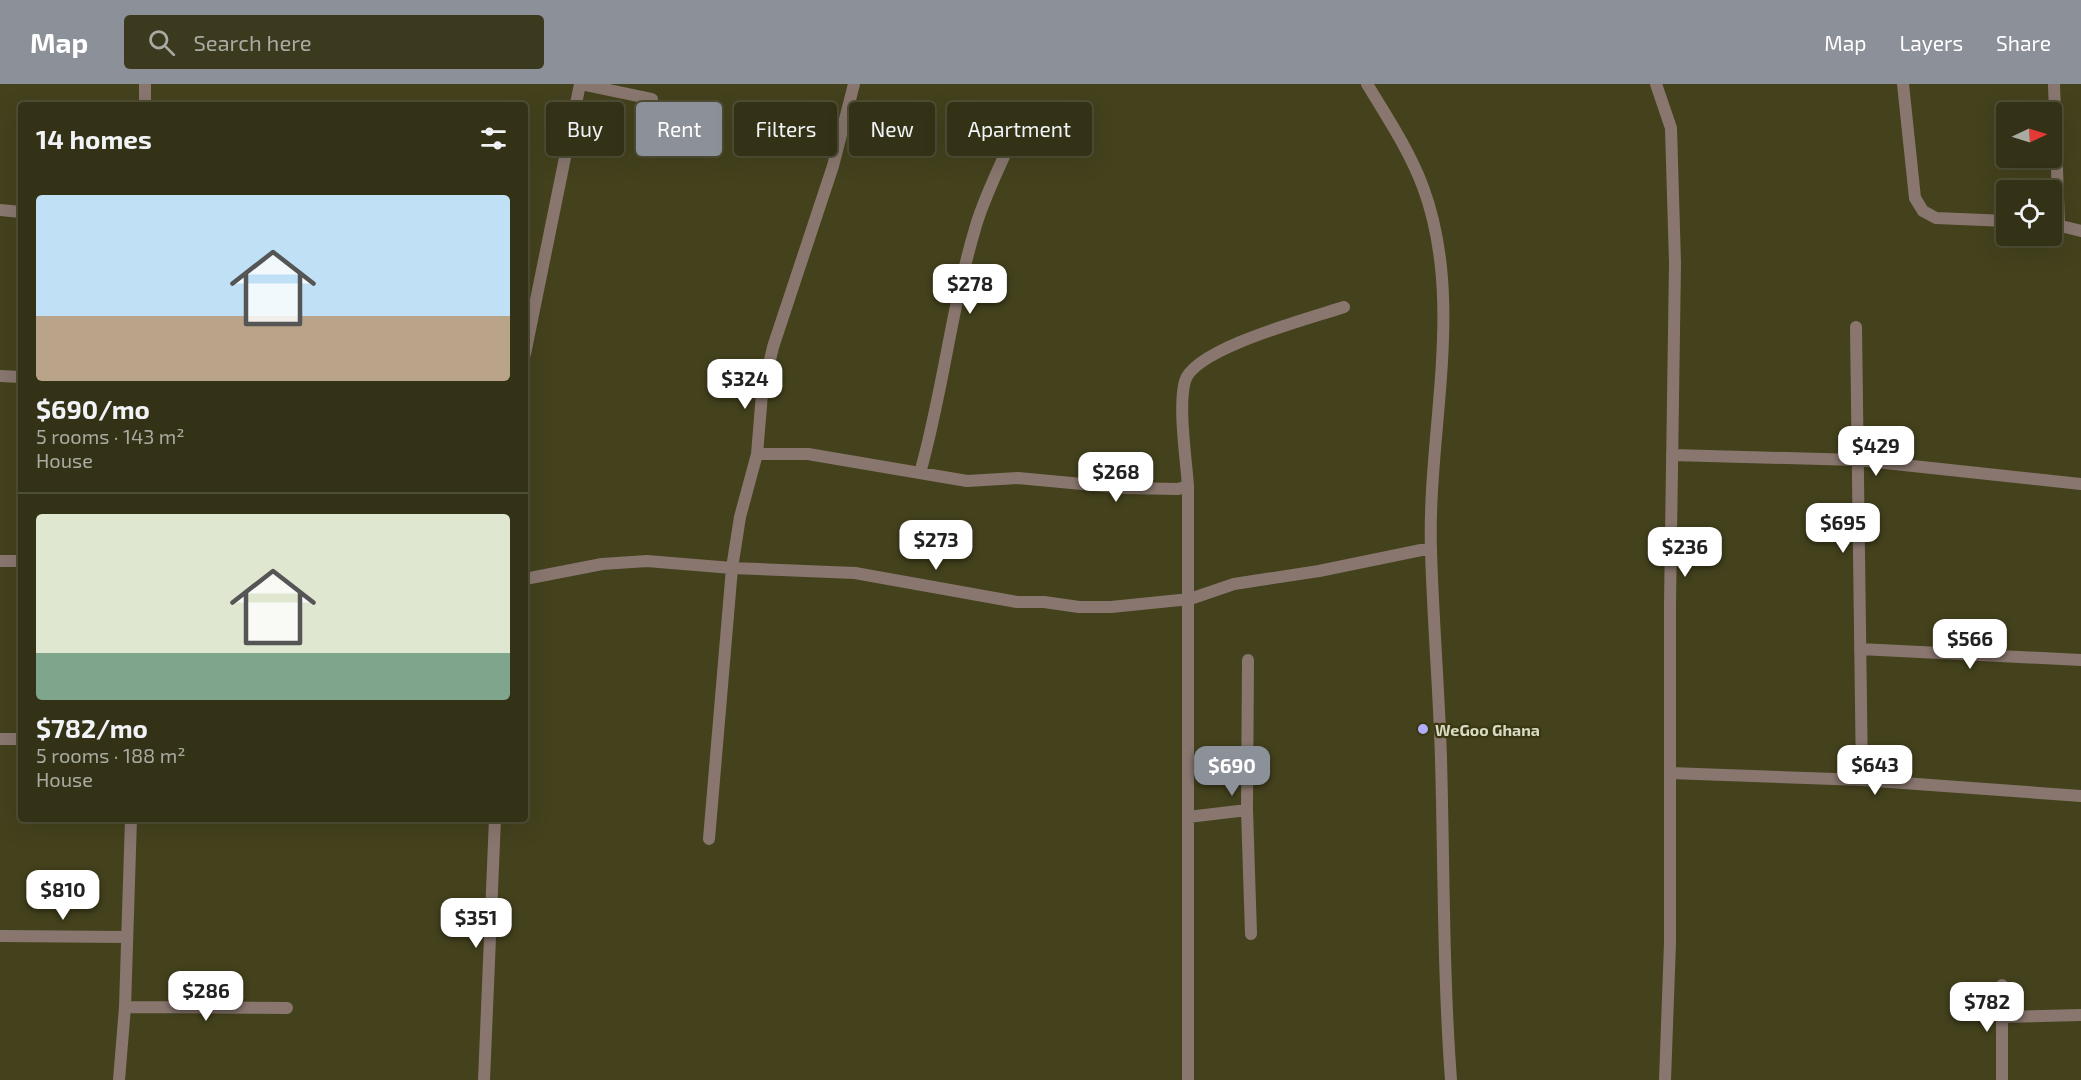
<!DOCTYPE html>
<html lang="en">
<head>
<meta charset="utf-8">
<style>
	body { margin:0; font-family:"Exo 2",sans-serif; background:#3b3a1f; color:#f1f3f6; height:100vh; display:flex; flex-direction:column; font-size:22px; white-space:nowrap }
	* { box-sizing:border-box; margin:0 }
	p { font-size:20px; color:#a9aaa1 }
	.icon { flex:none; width:33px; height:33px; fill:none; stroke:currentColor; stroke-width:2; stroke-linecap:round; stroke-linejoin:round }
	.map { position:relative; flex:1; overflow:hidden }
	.panel { position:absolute; left:18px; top:18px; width:510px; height:720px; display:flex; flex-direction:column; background:#333216; border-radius:6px; box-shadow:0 6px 24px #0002,0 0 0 2px #4e4d35 }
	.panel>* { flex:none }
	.hud { position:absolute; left:546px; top:18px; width:570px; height:54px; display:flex; gap:12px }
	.needle { width:39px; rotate:86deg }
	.buttons { position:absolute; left:1996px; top:18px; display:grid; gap:12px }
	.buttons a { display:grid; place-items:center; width:66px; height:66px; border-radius:6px; background:#333216; box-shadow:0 6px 24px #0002,0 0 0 2px #4e4d35; font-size:30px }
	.price { position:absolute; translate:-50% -51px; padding:0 14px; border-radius:12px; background:#fff; color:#222; font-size:20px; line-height:39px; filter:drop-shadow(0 2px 3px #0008) }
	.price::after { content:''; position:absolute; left:50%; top:36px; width:18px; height:14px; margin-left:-9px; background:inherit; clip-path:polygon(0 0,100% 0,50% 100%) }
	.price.selected { background:#8c9099; color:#fff }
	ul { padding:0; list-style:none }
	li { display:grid; align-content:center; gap:12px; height:318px; padding:0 18px }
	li+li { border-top:2px solid #4e4d35 }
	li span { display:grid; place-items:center; height:186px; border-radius:6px; color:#555 }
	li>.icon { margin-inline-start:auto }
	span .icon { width:108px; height:108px; fill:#fffc; stroke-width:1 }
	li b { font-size:26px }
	h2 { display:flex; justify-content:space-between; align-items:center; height:72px; padding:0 18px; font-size:26px }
	.tag { padding:0 21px; border-radius:6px; background:#333216; box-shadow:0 6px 24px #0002,0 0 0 2px #4e4d35; font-size:21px; line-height:54px }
	.tag.selected { background:#8c9099; color:#fff }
	header { display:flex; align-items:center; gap:36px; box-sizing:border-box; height:84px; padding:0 30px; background:#8c9099; color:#fff }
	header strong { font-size:28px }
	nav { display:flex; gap:33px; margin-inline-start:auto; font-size:21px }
	.search { width:420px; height:54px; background:#3b3a1f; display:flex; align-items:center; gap:15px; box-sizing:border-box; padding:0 21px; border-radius:6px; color:#a9aaa1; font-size:22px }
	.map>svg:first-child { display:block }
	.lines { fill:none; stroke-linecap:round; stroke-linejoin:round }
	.street { stroke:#89776f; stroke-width:12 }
	.poi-dot { fill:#b2adf9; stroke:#393812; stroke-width:2 }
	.labels { text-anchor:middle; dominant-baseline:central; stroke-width:4.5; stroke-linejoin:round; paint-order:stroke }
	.poi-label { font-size:16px; font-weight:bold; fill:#d9d9c4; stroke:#393812; text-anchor:start }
</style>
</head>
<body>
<header>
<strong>Map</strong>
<div class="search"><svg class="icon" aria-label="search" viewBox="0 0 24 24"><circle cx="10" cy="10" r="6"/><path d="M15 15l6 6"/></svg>Search here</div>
<nav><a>Map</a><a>Layers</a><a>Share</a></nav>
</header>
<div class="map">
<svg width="2081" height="996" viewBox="0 0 2081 996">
	<rect width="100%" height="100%" fill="#44421d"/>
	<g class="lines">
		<path class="street" d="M145,0v21
			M580,0l72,15
			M1367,0c20,33 42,66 56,103 43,116 4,244 8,364 2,69 8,139 10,208 3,108 2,214 10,321
			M1656,0l15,44 4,135 -5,341v339l-5,137
			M1903,0l12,114 8,13 13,7 71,3
			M2054,0l5,141
			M0,126l21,2
			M2053,140l28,7
			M1856,243l6,453
			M525,270l55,-270
			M0,292l21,1
			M757,370h51l159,27 51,-3 107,10 53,1 10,-3c-2,-28 -10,-80 -3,-105 10,-33 126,-63 159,-74
			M1672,371l185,5 224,24
			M920,389c23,-81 31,-164 55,-244 7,-26 20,-52 31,-77
			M1188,402v594
			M0,477h21
			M525,495l77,-15 45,-3 85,7 8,-51 17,-63 5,-60 11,-47 60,-181 21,-82
			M1860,565l221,11
			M1248,576l-1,150 4,124
			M0,655h21
			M1670,689l192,7 219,16
			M1188,733l59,-7
			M709,755l23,-271 123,5 162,29h27l35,5h32l79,-8 44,-15 85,-13 112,-23
			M0,852l126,1
			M2002,901v95
			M125,923l162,1
			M2002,933l79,-2
			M119,996l6,-73 6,-188
			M484,996l11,-261"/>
	</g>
	<circle class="poi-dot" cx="1423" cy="645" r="6"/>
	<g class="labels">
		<g class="poi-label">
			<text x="1435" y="645">WeGoo Ghana</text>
		</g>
	</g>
</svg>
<div class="buttons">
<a><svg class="needle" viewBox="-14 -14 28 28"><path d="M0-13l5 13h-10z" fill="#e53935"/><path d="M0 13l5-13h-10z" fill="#a9aaa1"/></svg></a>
<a><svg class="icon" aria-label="locate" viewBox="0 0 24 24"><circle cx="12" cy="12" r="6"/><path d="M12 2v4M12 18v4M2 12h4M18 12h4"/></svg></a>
</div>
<b class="price" style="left:970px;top:231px">$278</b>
<b class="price" style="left:745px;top:326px">$324</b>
<b class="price" style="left:1876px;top:393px">$429</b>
<b class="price" style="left:1116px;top:419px">$268</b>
<b class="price" style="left:1843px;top:470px">$695</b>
<b class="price" style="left:936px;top:487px">$273</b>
<b class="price" style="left:1685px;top:494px">$236</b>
<b class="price" style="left:1970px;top:586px">$566</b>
<b class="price" style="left:1875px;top:712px">$643</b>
<b class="price selected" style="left:1232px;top:713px">$690</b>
<b class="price" style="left:63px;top:837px">$810</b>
<b class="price" style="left:476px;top:865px">$351</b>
<b class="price" style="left:206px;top:938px">$286</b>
<b class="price" style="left:1987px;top:949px">$782</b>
<div class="hud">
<a class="tag">Buy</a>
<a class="tag selected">Rent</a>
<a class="tag">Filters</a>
<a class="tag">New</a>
<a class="tag">Apartment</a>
</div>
<section class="panel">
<h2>14 homes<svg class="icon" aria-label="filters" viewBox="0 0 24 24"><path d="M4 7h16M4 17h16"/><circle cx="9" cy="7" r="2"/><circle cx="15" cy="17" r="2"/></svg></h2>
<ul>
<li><span style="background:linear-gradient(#bfe0f5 65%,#b9a48a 0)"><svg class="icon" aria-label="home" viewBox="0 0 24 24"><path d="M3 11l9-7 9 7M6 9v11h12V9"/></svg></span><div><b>$690/mo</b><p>5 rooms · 143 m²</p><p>House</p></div></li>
<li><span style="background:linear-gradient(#dfe7d0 75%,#7fa58c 0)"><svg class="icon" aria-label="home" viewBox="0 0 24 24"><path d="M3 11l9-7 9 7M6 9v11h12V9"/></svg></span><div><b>$782/mo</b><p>5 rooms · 188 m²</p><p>House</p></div></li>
</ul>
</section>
</div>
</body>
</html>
